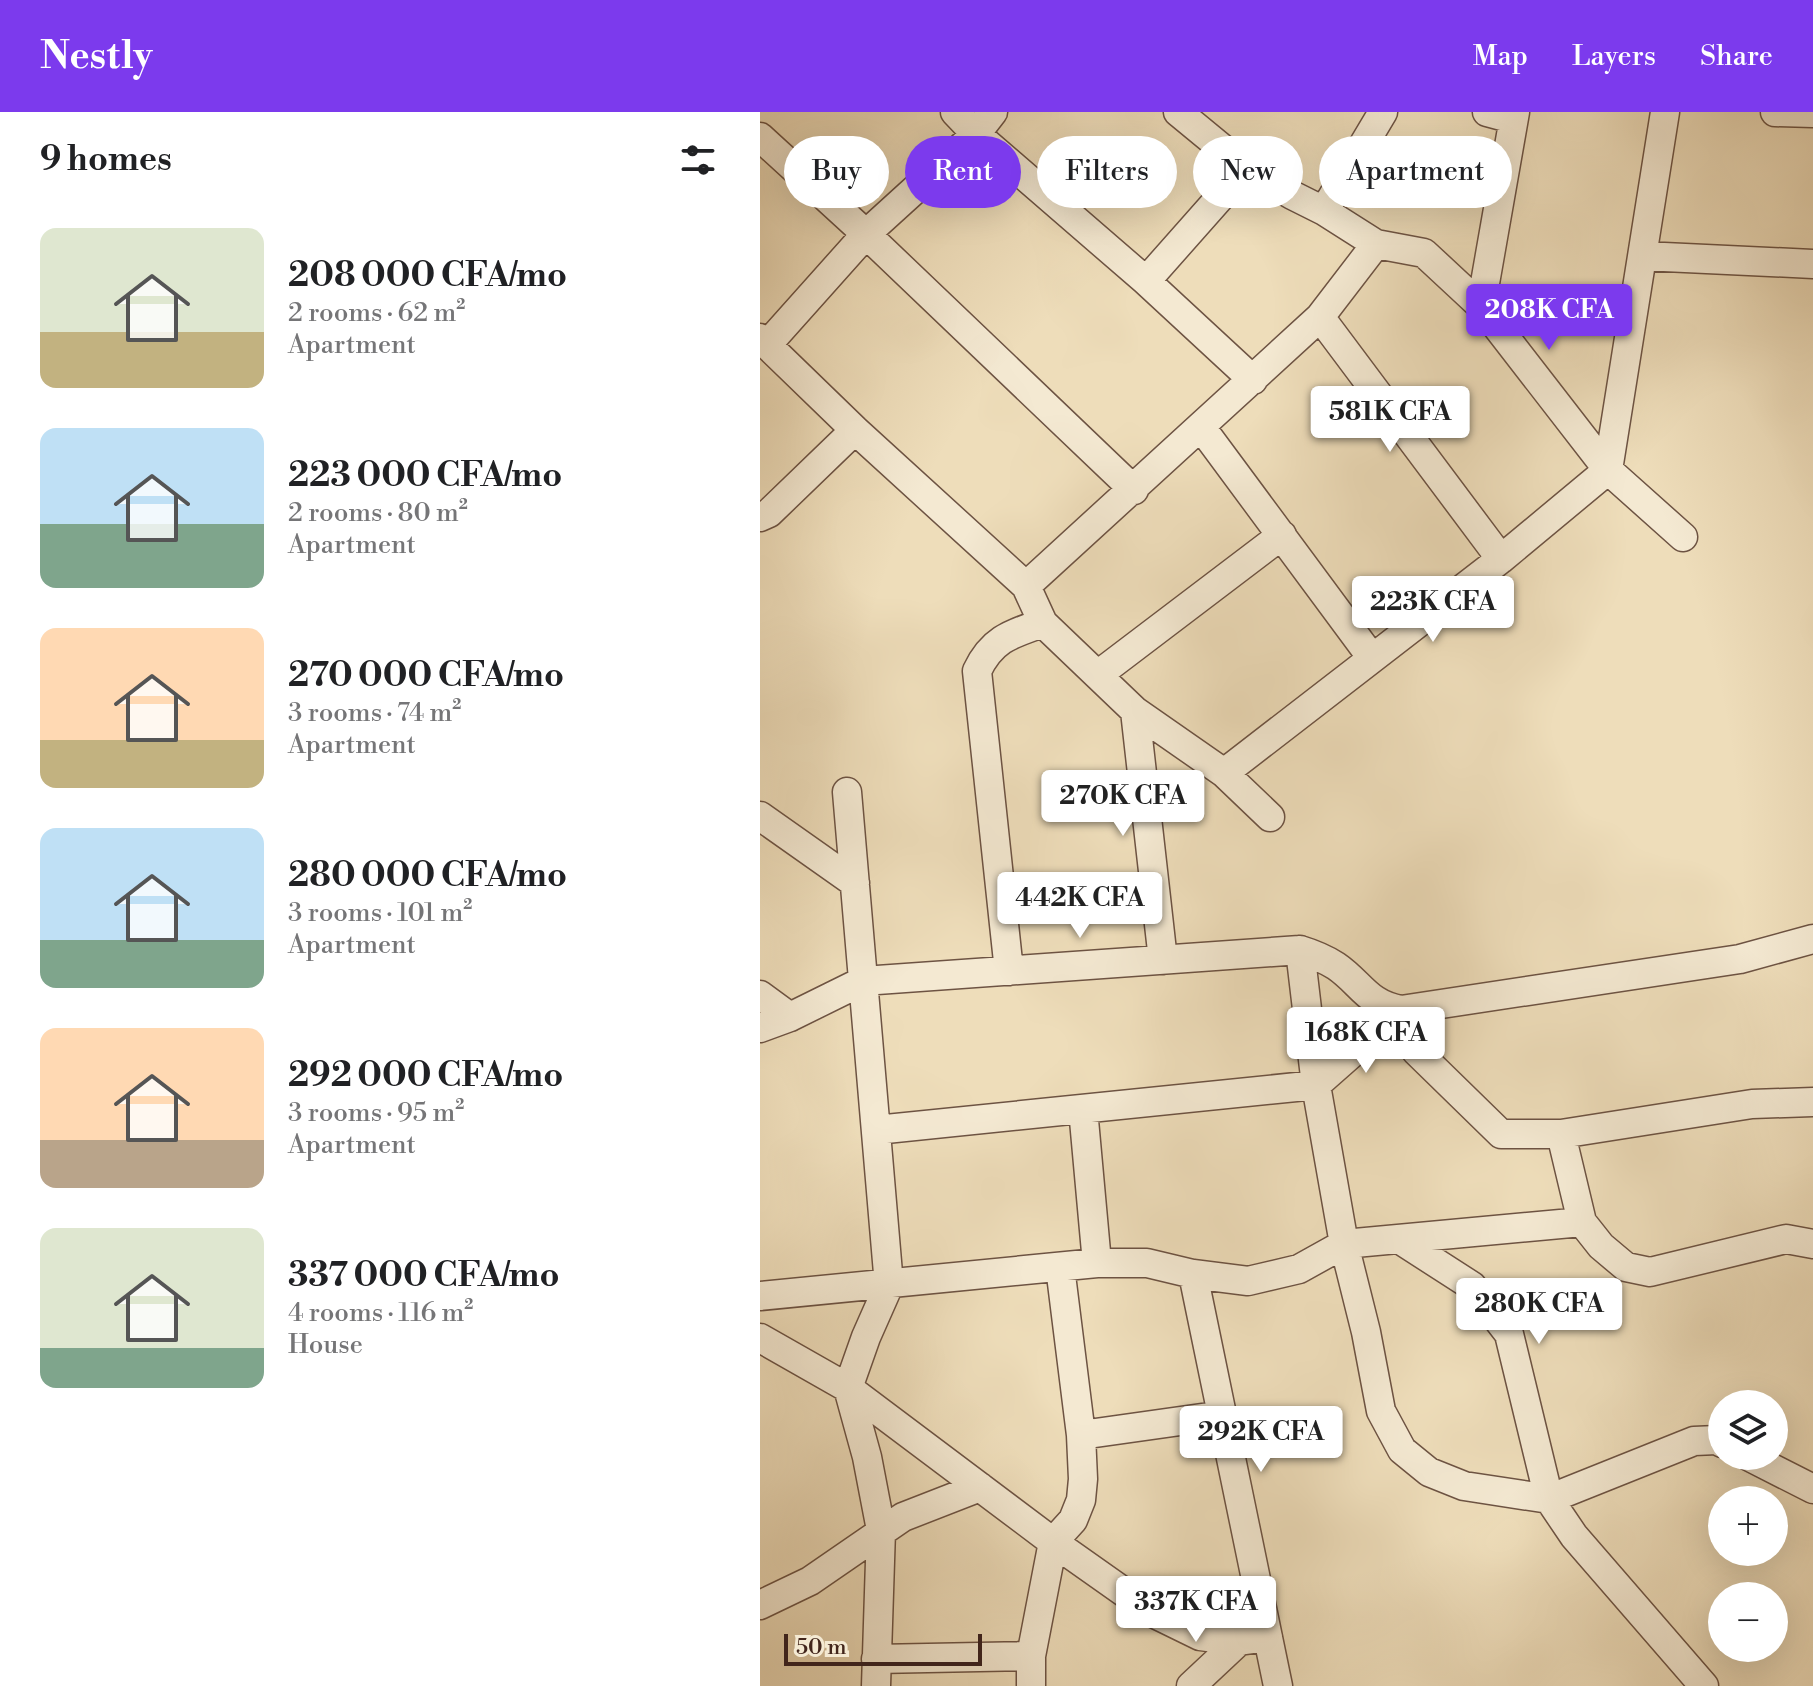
<!DOCTYPE html>
<html lang="en">
<head>
<meta charset="utf-8">
<style>
	body { margin:0; font-family:"Libre Bodoni",serif; background:#f2f2f2; color:#202124; height:100vh; display:flex; flex-direction:column; font-size:30px; white-space:nowrap }
	* { box-sizing:border-box; margin:0 }
	p { font-size:26px; color:#757577 }
	.icon { flex:none; width:44px; height:44px; fill:none; stroke:currentColor; stroke-width:2; stroke-linecap:round; stroke-linejoin:round }
	.map { position:relative; flex:1; overflow:hidden }
	.details { display:flex; flex-direction:column; background:#fff; width:760px }
	.details>* { flex:none }
	.hud { position:absolute; left:24px; top:24px; width:760px; height:72px; display:flex; gap:16px }
	.fabs { position:absolute; left:948px; top:1278px; display:grid; gap:16px }
	.fabs a { display:grid; place-items:center; width:80px; height:80px; border-radius:50%; background:#fff; box-shadow:0 8px 32px #0002; font-size:40px }
	.scale { position:absolute; left:24px; bottom:20px; width:198px; box-sizing:border-box; padding-left:8px; border:4px solid #42251b; border-top:0; font-size:22px; line-height:28px; white-space:nowrap; color:#42251b; -webkit-text-stroke:6px #f4e9d2; paint-order:stroke }
	.price { position:absolute; translate:-50% -68px; padding:0 18px; border-radius:8px; background:#fff; color:#222; font-size:26px; line-height:52px; filter:drop-shadow(0 2px 4px #0008) }
	.price::after { content:''; position:absolute; left:50%; top:48px; width:24px; height:18px; margin-left:-12px; background:inherit; clip-path:polygon(0 0,100% 0,50% 100%) }
	.price.selected { background:#7c3aed; color:#fff }
	ul { padding:0; list-style:none }
	li { display:flex; align-items:center; gap:24px; height:200px; padding:0 40px }
	li span { display:grid; place-items:center; flex:none; width:224px; height:160px; border-radius:16px; color:#555 }
	li>.icon { margin-inline-start:auto }
	span .icon { width:96px; height:96px; fill:#fffc; stroke-width:1 }
	li b { font-size:34px }
	h2 { display:flex; justify-content:space-between; align-items:center; height:96px; padding:0 40px; font-size:34px }
	.chip { padding:0 28px; border-radius:36px; background:#fff; box-shadow:0 8px 32px #0002; font-size:28px; line-height:72px }
	.chip.selected { background:#7c3aed; color:#fff }
	header { display:flex; align-items:center; gap:48px; box-sizing:border-box; height:112px; padding:0 40px; background:#7c3aed; color:#fff }
	header strong { font-size:38px }
	nav { display:flex; gap:44px; margin-inline-start:auto; font-size:28px }
	main { display:flex; flex:1; min-height:0 }
	.map>svg:first-child { display:block }
	.lines { fill:none; stroke-linecap:round; stroke-linejoin:round }
	.minor-casing { stroke:#6d5343; stroke-width:31 }
	.minor { stroke:#f4e9d2; stroke-width:28 }
</style>
</head>
<body>
<header>
<strong>Nestly</strong>
<nav><a>Map</a><a>Layers</a><a>Share</a></nav>
</header>
<main>
<section class="details">
<h2>9 homes<svg class="icon" aria-label="filters" viewBox="0 0 24 24"><path d="M4 7h16M4 17h16"/><circle cx="9" cy="7" r="2"/><circle cx="15" cy="17" r="2"/></svg></h2>
<ul>
<li><span style="background:linear-gradient(#dfe7d0 65%,#c2b280 0)"><svg class="icon" aria-label="home" viewBox="0 0 24 24"><path d="M3 11l9-7 9 7M6 9v11h12V9"/></svg></span><div><b>208 000 CFA/mo</b><p>2 rooms · 62 m²</p><p>Apartment</p></div></li>
<li><span style="background:linear-gradient(#bfe0f5 60%,#7fa58c 0)"><svg class="icon" aria-label="home" viewBox="0 0 24 24"><path d="M3 11l9-7 9 7M6 9v11h12V9"/></svg></span><div><b>223 000 CFA/mo</b><p>2 rooms · 80 m²</p><p>Apartment</p></div></li>
<li><span style="background:linear-gradient(#ffd9b3 70%,#c2b280 0)"><svg class="icon" aria-label="home" viewBox="0 0 24 24"><path d="M3 11l9-7 9 7M6 9v11h12V9"/></svg></span><div><b>270 000 CFA/mo</b><p>3 rooms · 74 m²</p><p>Apartment</p></div></li>
<li><span style="background:linear-gradient(#bfe0f5 70%,#7fa58c 0)"><svg class="icon" aria-label="home" viewBox="0 0 24 24"><path d="M3 11l9-7 9 7M6 9v11h12V9"/></svg></span><div><b>280 000 CFA/mo</b><p>3 rooms · 101 m²</p><p>Apartment</p></div></li>
<li><span style="background:linear-gradient(#ffd9b3 70%,#b9a48a 0)"><svg class="icon" aria-label="home" viewBox="0 0 24 24"><path d="M3 11l9-7 9 7M6 9v11h12V9"/></svg></span><div><b>292 000 CFA/mo</b><p>3 rooms · 95 m²</p><p>Apartment</p></div></li>
<li><span style="background:linear-gradient(#dfe7d0 75%,#7fa58c 0)"><svg class="icon" aria-label="home" viewBox="0 0 24 24"><path d="M3 11l9-7 9 7M6 9v11h12V9"/></svg></span><div><b>337 000 CFA/mo</b><p>4 rooms · 116 m²</p><p>House</p></div></li>
</ul>
</section>
<div class="map">
<svg width="1053" height="1574" viewBox="0 0 1053 1574">
	<rect width="100%" height="100%" fill="#eeddba"/>
	<filter id="stains"><feTurbulence type="fractalNoise" baseFrequency=".0025" numOctaves="4"/><feColorMatrix values="0 0 0 0 .2 0 0 0 0 .09 0 0 0 0 .02 0 0 0 .5 -.17"/></filter>
	<radialGradient id="worn" r=".72"><stop offset=".6" stop-color="#630" stop-opacity="0"/><stop offset="1" stop-color="#630" stop-opacity=".3"/></radialGradient>
	<g class="lines">
		<g class="minor-casing">
			<path id="minor" d="M195,0l21,22 170,147 107,99
				M418,0l68,56 46,27 32,16 52,33 48,9 57,53 127,164 75,67
				M727,0l26,7
				M1015,0l38,1
				M0,25l106,97 268,256
				M564,99l59,-99
				M883,144l170,8
				M386,169l100,-113
				M721,194l34,-194
				M560,205l181,242
				M0,226l95,92 171,156 17,37 92,88 89,62 46,44
				M7,233l99,-111 110,-100 17,-22
				M441,315l171,231
				M0,405l9,-4 86,-83
				M266,474l294,-269 56,-73
				M339,562l183,-139
				M375,599l28,249
				M464,661l277,-214 107,-89 57,-358
				M87,680l42,493 -23,52 -18,51 205,154 102,72 45,22 39,5 29,-4
				M0,704l95,67
				M540,838l16,135 28,159 22,88 15,79 21,39 27,22 35,14 85,13 145,-58 23,-1 5,3
				M249,859l-32,-300c15,-32 34,-37 66,-48
				M0,883l30,22
				M0,916l30,-11 73,-36 437,-31c13,4 25,9 36,16 25,17 31,38 65,44l339,-51 73,-20
				M323,997l14,154
				M116,1018l440,-45 85,-75 15,41 85,83h60l191,-30 61,-2
				M801,1022l21,88 19,24 25,21 24,5 136,-33 27,5
				M639,1127l73,47 37,48 40,165 25,37 130,150
				M433,1162l85,412
				M0,1184l337,-33h50l46,11 55,7 51,-12 45,-25 238,-22
				M0,1226l88,50 19,69 14,73 -5,156
				M321,1323l142,-20
				M988,1344l65,33
				M0,1493l50,-24 93,-64 77,-30
				M116,1547l155,-3
				M271,1574v-30l22,-114 20,-22 8,-20 2,-21 -2,-44 -21,-168
				M431,1574l48,-45"/>
		</g>
		<use href="#minor" class="minor"/>
	</g>
	<rect width="100%" height="100%" filter="url(#stains)"/>
	<rect width="100%" height="100%" fill="url(#worn)"/>
</svg>
<div class="fabs">
<a><svg class="icon" aria-label="layers" viewBox="0 0 24 24"><path d="M12 4l9 5-9 5-9-5zM3 14l9 5 9-5"/></svg></a>
<a>+</a>
<a>−</a>
</div>
<div class="scale">50 m</div>
<b class="price selected" style="left:789px;top:240px">208K CFA</b>
<b class="price" style="left:630px;top:342px">581K CFA</b>
<b class="price" style="left:673px;top:532px">223K CFA</b>
<b class="price" style="left:363px;top:726px">270K CFA</b>
<b class="price" style="left:320px;top:828px">442K CFA</b>
<b class="price" style="left:606px;top:963px">168K CFA</b>
<b class="price" style="left:779px;top:1234px">280K CFA</b>
<b class="price" style="left:501px;top:1362px">292K CFA</b>
<b class="price" style="left:436px;top:1532px">337K CFA</b>
<div class="hud">
<a class="chip">Buy</a>
<a class="chip selected">Rent</a>
<a class="chip">Filters</a>
<a class="chip">New</a>
<a class="chip">Apartment</a>
</div>
</div>
</main>
</body>
</html>
